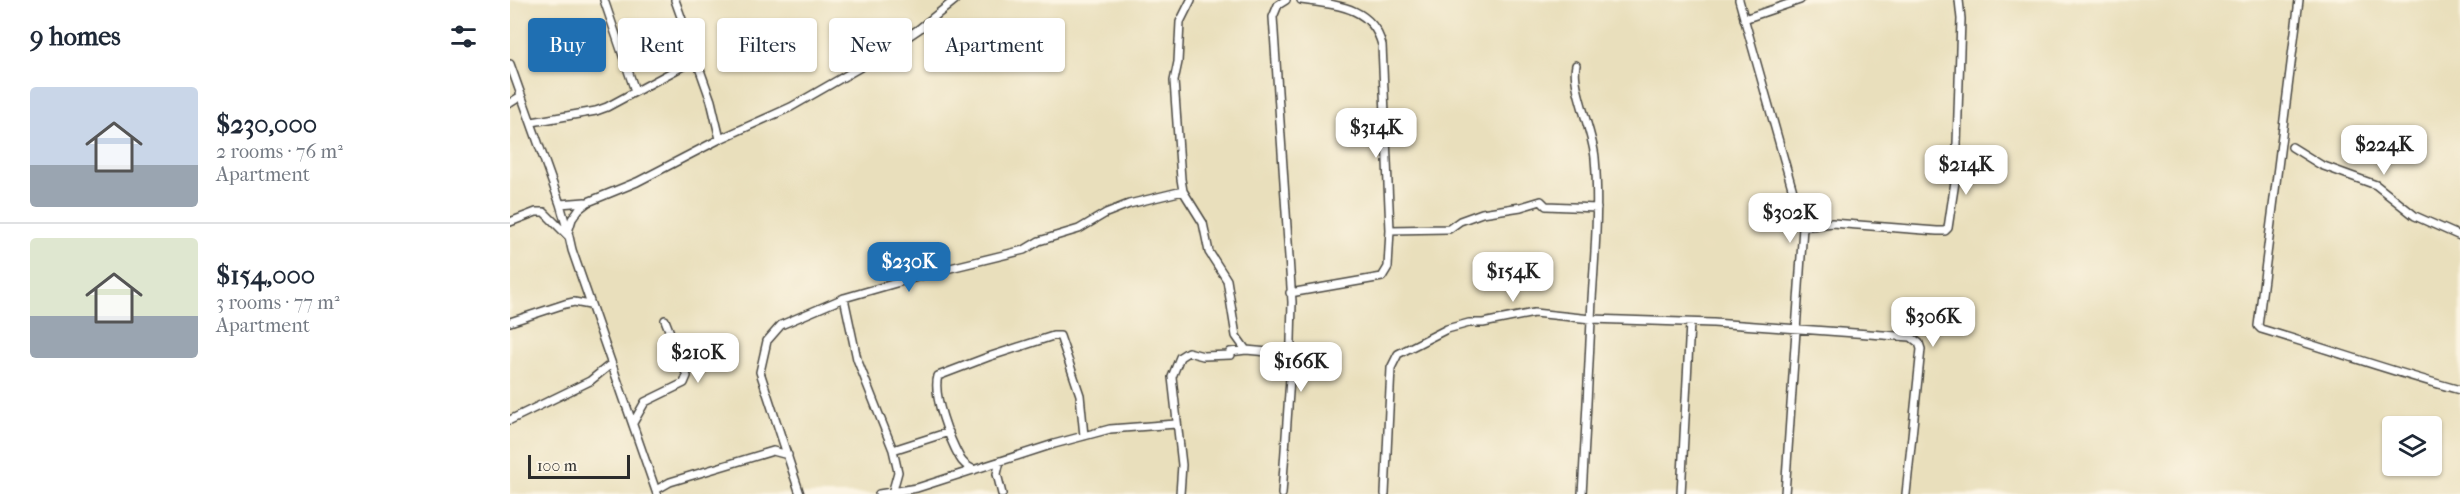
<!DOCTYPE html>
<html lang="en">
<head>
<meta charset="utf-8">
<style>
	body { margin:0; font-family:"IM FELL French Canon",serif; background:#f2f2f3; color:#1f2937; height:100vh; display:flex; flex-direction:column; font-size:22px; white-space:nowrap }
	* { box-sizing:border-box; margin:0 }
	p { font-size:20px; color:#747a83 }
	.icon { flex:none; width:33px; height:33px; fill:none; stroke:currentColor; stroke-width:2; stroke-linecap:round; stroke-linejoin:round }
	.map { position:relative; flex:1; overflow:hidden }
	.sheet { display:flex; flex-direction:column; background:#fff; width:510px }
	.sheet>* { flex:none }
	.guide { position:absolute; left:18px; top:18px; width:570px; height:54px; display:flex; gap:12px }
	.controls { position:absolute; left:1872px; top:416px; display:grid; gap:12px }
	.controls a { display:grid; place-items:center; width:60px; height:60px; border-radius:6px; background:#fff; box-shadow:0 2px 4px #0004; font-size:30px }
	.scale { position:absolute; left:18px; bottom:15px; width:102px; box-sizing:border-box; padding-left:6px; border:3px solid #2b2b2b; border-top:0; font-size:16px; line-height:21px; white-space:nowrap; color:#2b2b2b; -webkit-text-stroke:4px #fcf5e5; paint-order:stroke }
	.price { position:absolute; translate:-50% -51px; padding:0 14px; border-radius:12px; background:#fff; color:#222; font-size:20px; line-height:39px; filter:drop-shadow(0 2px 3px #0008) }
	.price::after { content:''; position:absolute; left:50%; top:36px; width:18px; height:14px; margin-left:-9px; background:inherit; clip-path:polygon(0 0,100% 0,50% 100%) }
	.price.current { background:#1f6fb2; color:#fff }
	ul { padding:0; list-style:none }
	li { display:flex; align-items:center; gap:18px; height:150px; padding:0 30px }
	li+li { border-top:2px solid #e0e1e3 }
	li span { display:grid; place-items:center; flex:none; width:168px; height:120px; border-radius:6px; color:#555 }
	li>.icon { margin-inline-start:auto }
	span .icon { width:72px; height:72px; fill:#fffc; stroke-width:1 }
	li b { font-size:26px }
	h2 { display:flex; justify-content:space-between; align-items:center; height:72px; padding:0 30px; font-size:26px }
	.tag { padding:0 21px; border-radius:6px; background:#fff; box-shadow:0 2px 4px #0004; font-size:21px; line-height:54px }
	.tag.current { background:#1f6fb2; color:#fff }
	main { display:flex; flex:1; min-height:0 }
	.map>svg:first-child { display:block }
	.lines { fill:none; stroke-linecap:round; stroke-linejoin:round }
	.minor-casing { stroke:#484641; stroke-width:10 }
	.minor { stroke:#fff; stroke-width:7 }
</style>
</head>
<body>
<main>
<section class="sheet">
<h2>9 homes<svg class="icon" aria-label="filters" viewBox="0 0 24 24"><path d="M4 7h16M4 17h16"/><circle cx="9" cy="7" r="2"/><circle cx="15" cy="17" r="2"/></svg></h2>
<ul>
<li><span style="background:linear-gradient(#c9d6e8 65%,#9aa5b1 0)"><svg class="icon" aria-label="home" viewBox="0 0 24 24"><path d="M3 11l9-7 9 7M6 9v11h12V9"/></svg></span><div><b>$230,000</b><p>2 rooms · 76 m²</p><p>Apartment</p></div></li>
<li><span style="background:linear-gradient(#dfe7d0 65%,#9aa5b1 0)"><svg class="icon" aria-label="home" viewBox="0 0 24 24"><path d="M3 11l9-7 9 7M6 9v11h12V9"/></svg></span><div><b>$154,000</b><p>3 rooms · 77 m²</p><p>Apartment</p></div></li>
</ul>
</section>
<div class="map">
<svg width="1950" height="494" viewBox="0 0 1950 494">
	<rect width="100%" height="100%" fill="#fcf5e5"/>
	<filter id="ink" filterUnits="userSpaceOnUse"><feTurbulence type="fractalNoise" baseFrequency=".0167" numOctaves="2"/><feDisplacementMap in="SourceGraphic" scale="12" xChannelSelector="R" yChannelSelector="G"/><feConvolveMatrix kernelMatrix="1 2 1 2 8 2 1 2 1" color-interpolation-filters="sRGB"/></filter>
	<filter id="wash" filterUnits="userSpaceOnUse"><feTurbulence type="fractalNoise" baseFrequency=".008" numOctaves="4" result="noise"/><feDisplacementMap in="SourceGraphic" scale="24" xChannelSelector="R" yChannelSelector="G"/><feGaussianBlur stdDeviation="1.35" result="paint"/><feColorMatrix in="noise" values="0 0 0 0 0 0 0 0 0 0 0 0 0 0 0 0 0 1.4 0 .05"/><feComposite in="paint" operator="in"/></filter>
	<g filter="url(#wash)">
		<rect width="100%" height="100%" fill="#e9dfbc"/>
	</g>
	<g filter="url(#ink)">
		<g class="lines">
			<g class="minor-casing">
				<path id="minor" d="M94,0l31,91
					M165,0l36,101 9,38
					M681,0l-11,22 -2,40 -4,19 7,98 2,12 20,32 6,29 18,28 9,56 10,14
					M1229,0l64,227 -18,267
					M1789,0l-41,326 3,3c67,20 132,43 199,61
					M1234,19l56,-19
					M0,64l50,140 8,28
					M1066,65c-5,21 17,67 19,93 4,46 0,94 -3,141 -3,65 -6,130 -10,195
					M0,103l11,-7
					M22,122l64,-11 11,-4 89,-48
					M1782,147l29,18 55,20 39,31 45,20
					M50,204l25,-2
					M0,222l26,-10h8l25,25
					M1293,227l29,-4 105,8h8l3,-3 8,-53 5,-156 -2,-19
					M880,230l59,-1 11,-8 22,-8 39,-6 20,-6 5,5 51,2
					M780,293l92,-16 6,-10 2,-37 -8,-185c-10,-39 -46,-40 -81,-45
					M334,298l13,61 36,91
					M0,322l55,-18 9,-2 16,3
					M0,420l80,-39 21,-17
					M123,423l12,-21 39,-19 3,-7 -22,-56
					M490,461l-3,13 5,20
					M464,470c-6,-3 -11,-6 -14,-12 -10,-18 -28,-63 -22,-82l50,-19 65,-21h7l20,59 4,41
					M146,490l14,-8 103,-31 15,4
					M383,490l5,-18 -5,-22 56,-18
					M147,494l-85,-244 -4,-18 4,-13 7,-10 9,-7 49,-20 83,-43 71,-32 82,-47 46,-31 36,-29
					M290,494l-40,-122 7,-31 14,-16 63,-27 94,-27 86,-21 15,-9 40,-12 27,-16 23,-9 54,-13
					M369,494l38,-6 137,-44 56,-15 66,-5
					M670,494l2,-29 -10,-88 8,-20 8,-5 15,4 28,-1 -1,-3 16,-2 44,4
					M772,494l8,-116 2,-76 -19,-285 5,-12 8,-5
					M875,494l6,-126 7,-14 49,-25 22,-6h14l51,-10 57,6 122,4 198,14 8,6 2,6 -15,145
					M1171,494l9,-171"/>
			</g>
			<use href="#minor" class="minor"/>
		</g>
	</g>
</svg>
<div class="controls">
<a><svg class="icon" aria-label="layers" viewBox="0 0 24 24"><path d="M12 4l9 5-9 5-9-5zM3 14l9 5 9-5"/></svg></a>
</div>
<div class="scale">100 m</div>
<b class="price" style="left:866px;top:159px">$314K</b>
<b class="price" style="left:1874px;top:176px">$224K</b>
<b class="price" style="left:1456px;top:196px">$214K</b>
<b class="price" style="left:1280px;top:244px">$302K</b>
<b class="price current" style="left:399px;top:293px">$230K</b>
<b class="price" style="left:1003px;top:303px">$154K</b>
<b class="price" style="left:1423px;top:348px">$306K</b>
<b class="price" style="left:188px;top:384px">$210K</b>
<b class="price" style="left:791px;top:393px">$166K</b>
<div class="guide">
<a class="tag current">Buy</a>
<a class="tag">Rent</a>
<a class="tag">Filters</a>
<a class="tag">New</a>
<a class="tag">Apartment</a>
</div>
</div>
</main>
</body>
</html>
